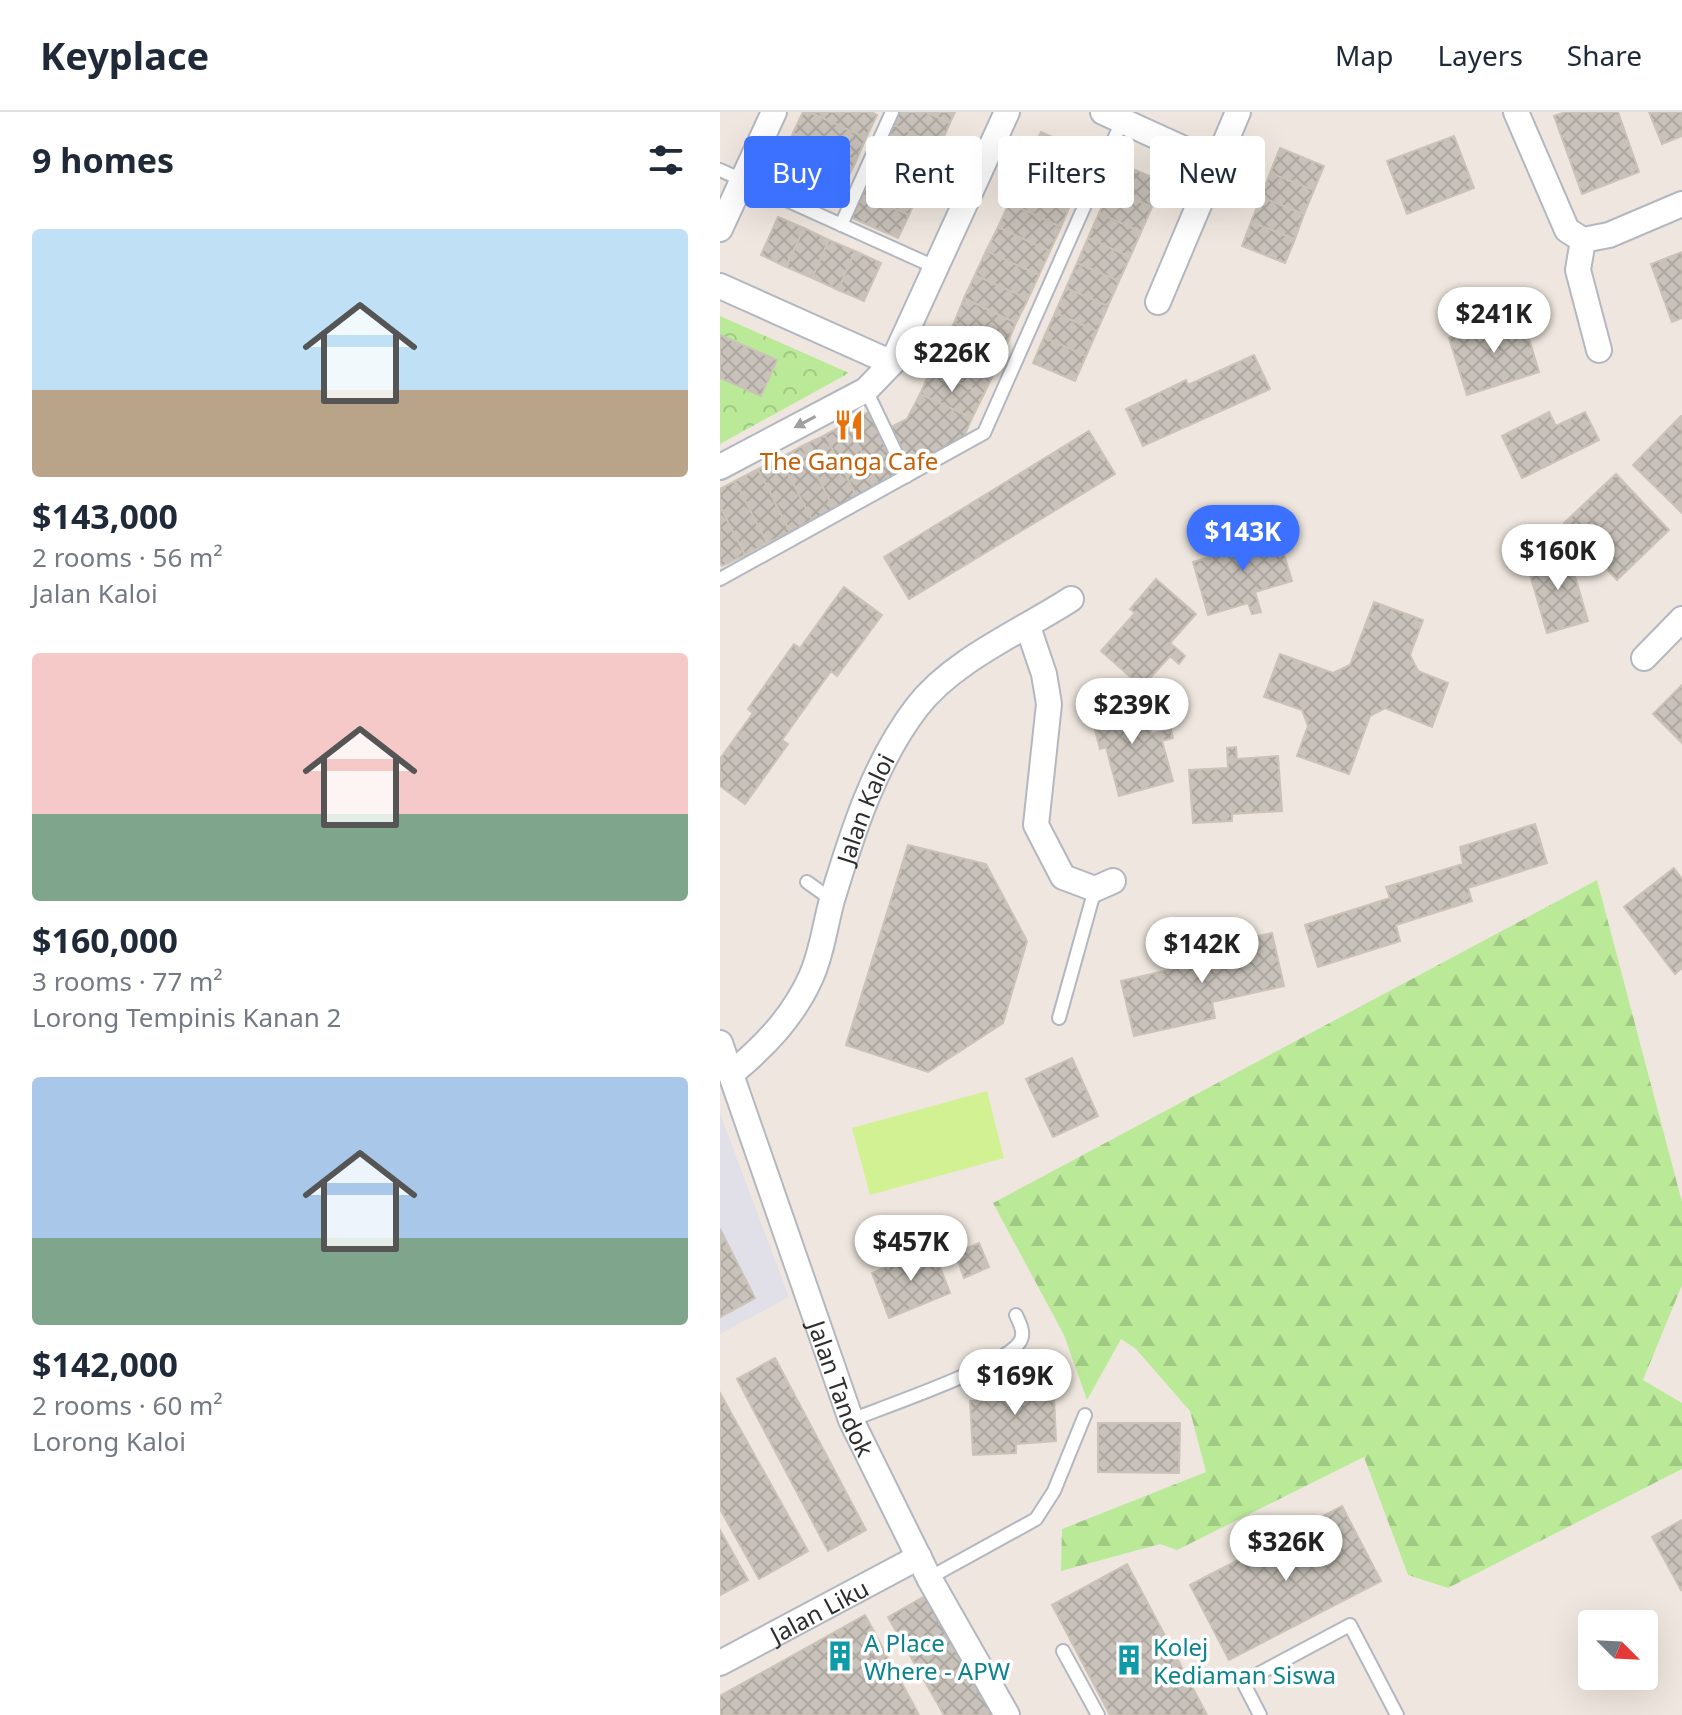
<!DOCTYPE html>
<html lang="en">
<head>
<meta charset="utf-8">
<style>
	body { margin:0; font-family:"Noto Sans",sans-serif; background:#f2f2f3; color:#1f2937; height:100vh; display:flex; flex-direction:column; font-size:30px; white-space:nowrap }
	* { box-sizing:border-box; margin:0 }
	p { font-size:26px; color:#747a83 }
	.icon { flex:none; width:44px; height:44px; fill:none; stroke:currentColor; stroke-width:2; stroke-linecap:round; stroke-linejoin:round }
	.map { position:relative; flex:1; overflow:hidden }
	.drawer { display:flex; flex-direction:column; background:#fff; width:720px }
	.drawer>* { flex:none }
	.hud { position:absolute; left:24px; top:24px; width:760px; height:72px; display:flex; gap:16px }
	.needle { width:52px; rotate:114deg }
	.buttons { position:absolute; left:858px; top:1498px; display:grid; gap:16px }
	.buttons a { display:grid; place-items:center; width:80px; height:80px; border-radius:8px; background:#fff; box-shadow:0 8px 32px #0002; font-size:40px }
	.price { position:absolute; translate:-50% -68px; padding:0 18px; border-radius:28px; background:#fff; color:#222; font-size:26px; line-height:52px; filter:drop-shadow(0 2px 4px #0008) }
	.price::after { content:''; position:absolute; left:50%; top:48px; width:24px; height:18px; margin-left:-12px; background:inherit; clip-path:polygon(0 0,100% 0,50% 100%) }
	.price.active { background:#3c71ff; color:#fff }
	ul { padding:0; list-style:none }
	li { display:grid; align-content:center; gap:16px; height:424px; padding:0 32px }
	li span { display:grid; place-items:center; height:248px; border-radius:8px; color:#555 }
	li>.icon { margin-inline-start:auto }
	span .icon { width:144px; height:144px; fill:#fffc; stroke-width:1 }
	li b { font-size:34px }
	h2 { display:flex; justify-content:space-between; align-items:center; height:96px; padding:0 32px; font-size:34px }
	.chip { padding:0 28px; border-radius:8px; background:#fff; box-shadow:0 8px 32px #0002; font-size:28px; line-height:72px }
	.chip.active { background:#3c71ff; color:#fff }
	header { display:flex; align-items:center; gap:48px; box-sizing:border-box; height:112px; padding:0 40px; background:#fff; border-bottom:2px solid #e0e1e3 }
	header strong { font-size:38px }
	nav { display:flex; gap:44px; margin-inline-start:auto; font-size:28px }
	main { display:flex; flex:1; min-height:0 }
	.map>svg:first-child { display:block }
	.industrial { fill:#e1e0e8 }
	.forest { fill:url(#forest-firs) }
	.park { fill:url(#park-crowns) }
	.pitch { fill:#d1f193 }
	.building { fill:url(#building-cross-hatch); stroke:#cbc3b8; stroke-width:2 }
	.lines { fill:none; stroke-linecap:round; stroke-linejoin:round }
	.lane-casing { stroke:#b3b7c1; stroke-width:16 }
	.street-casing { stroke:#b3b7c1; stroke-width:28 }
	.lane { stroke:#fff; stroke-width:12 }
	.street { stroke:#fff; stroke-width:24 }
	.oneway { fill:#a0a0a0 }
	.labels { text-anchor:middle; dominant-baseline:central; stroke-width:7; stroke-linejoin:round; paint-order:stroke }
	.food-label { font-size:24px; fill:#c56008; stroke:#fff }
	.street-label { font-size:24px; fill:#2d2d2d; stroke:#fff }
	.culture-label { font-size:24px; fill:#0d838f; stroke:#fff; text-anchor:start }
</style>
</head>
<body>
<header>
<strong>Keyplace</strong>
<nav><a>Map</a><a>Layers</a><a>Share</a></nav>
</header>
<main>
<section class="drawer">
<h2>9 homes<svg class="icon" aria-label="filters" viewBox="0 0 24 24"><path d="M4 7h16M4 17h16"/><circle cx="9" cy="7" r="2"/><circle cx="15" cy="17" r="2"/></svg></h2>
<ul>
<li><span style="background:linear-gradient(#bfe0f5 65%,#b9a48a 0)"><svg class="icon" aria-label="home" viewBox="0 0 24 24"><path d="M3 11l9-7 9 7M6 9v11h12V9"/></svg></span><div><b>$143,000</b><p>2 rooms · 56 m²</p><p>Jalan Kaloi</p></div></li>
<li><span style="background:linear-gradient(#f6c9c9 65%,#7fa58c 0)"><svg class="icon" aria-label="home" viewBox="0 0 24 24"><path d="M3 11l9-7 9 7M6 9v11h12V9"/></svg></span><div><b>$160,000</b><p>3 rooms · 77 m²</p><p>Lorong Tempinis Kanan 2</p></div></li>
<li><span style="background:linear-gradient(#a9c7e8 65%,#7fa58c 0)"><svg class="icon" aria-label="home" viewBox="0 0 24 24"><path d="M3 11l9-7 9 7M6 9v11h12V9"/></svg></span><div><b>$142,000</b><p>2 rooms · 60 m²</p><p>Lorong Kaloi</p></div></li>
</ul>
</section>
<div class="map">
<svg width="962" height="1603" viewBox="0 0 962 1603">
	<defs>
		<pattern id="forest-firs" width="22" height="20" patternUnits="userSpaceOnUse" patternTransform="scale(2)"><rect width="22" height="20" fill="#baea98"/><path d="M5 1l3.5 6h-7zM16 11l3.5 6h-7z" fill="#a0c983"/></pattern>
		<pattern id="park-crowns" width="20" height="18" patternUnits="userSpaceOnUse" patternTransform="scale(2)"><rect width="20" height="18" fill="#baea98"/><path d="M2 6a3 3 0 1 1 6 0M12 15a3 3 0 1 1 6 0" fill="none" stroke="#a0c983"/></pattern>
		<pattern id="building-cross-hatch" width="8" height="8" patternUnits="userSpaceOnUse" patternTransform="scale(2)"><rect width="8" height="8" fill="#c8c2ba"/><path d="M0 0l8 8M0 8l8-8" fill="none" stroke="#aca7a0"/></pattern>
	</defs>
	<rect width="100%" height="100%" fill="#efe7df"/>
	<path class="industrial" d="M0,1001l69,184 -69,37z"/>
	<path class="forest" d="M877,768l85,322v83l-39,95 39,23v66l-234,119 -40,-13 -44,-118 -187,93 -17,-6 -99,27 1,-42 144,-57 -16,-61 -54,-62 -15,-10 -34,61 -23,-65 -71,-132z"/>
	<path class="park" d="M0,204l129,57 -129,71z"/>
	<path class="pitch" d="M267,979l17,67 -134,37 -18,-67z"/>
	<path class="building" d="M83,0h7l56,26 -10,23 -63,-28z
		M90,0h61l6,3 -11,23z
		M179,0h27l24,11 -10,23 -46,-21z
		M206,0h29l-5,11z
		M846,0h52l21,60 -57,22 -28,-78z
		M929,0h33v24l-20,8z
		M174,13l46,21 -11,23 -46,-21z
		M321,20l53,24 -11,24 -53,-25z
		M73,21l63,28 -11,23 -62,-28z
		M734,24l20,52 -67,26 -20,-53z
		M163,36l46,21 -10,23 -47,-20z
		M560,36l44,18 -10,24 -44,-17z
		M310,43l53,25 -12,23 -52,-24z
		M63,44l62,28 -10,23 -63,-28z
		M401,52l42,18 -11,25 -42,-19z
		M152,60l47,20 -10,23 -47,-20z
		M550,61l44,17 -10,24 -43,-17z
		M299,67l52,24 -10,24 -52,-24z
		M390,76l42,19 -11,25 -42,-19z
		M142,83l47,20 -11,23 -46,-20z
		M541,85l43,17 -9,25 -44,-17z
		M289,91l52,24 -11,24 -52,-24z
		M379,101l42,19 -11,25 -42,-19z
		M58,105l26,11 -18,39 -25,-12z
		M531,110l44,17 -10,24 -43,-17z
		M278,115l52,24 -11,24 -53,-24z
		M84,116l25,12 -17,38 -26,-11z
		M368,126l42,19 -11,24 -42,-18z
		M109,128l26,11 -17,39 -26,-12z
		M135,139l26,12 -17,38 -26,-11z
		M266,139l53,24 -11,24 -53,-24z
		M962,140v66l-10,4 -21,-58z
		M357,151l42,18 -11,25 -42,-18z
		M255,163l53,24 -12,24 -52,-25z
		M346,176l42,18 -11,25 -42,-18z
		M244,186l52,25 -10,23 -52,-23z
		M335,201l42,18 -11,25 -42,-19z
		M802,203l17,57 -72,23 -18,-57z
		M234,211l52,23 -11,25 -53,-25z
		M0,223l57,25 -16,36 -41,-18z
		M324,225l42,19 -11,25 -42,-18z
		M222,234l53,25 -11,23 -53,-24z
		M534,243l16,34 -127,57 -17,-37 60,-29 2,5z
		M211,258l53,24 -12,24 -52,-24z
		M200,282l52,24 -10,23 -51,27 -20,-41 16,-8z
		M150,299l31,63 -22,12 -32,-63z
		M829,300l7,14 29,-14 14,28 -77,38 -20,-42z
		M961,304h1v97l-49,-48z
		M127,311l32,63 -22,11 -32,-62z
		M369,319l26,43 -206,125 -25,-42z
		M105,323l32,62 -23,12 -32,-63z
		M82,334l32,63 -22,11 -32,-62z
		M60,346l32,62 -22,12 -32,-63z
		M38,357l32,63 -23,11 -32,-62z
		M896,362l53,56 -52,50 -53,-57z
		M15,369l32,62 -22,12 -25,-49v-17z
		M0,394l25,49 -23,11 -2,-4z
		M557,418l15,51 -37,11 6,20 -9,2 -4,-11 -40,12 -15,-53 48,-14 -2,-7z
		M848,440l20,69 -41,12 -20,-69z
		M436,467l40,35 -26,29 15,13 -6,8 -9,-8 -28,31 -41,-36 34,-38 -5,-4z
		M124,475l38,28 -45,61 -6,-5 -49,69 6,4 -43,60 -25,-18v-27l33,-46 -5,-4 46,-65 6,4z
		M654,490l49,18 -13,35 8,16 30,12 -16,44 -47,-19 -15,8 -21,58 -52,-18 11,-30 -6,-16 -38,-13 16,-43 53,19 17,-8z
		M962,573v58l-29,-29z
		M421,585l10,37 20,-5 2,9 -11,3 11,40 -54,15 -13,-49 -6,2 -10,-38z
		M516,635l1,12 41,-3 4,55 -50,3v7l-39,2 -4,-53 39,-2 -1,-20z
		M815,712l12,39 -79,25 4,13 -76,24 4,16 -82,26 -13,-42 85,-27 -4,-11 77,-23 -3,-17z
		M188,733l78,19 41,77 -24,82 -75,49 -82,-27z
		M954,756l8,11v89l-7,6 -51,-67z
		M552,821l12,53 -72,16 3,16 -81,18 -13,-55 82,-19 -2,-13z
		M352,946l26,58 -45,21 -27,-58z
		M0,1117l35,69 -35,19z
		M259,1131l10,24 -25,11 -9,-25z
		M213,1137l17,44 -61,25 -17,-45z
		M55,1246l91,172 -38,21 -91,-172z
		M333,1262l3,67 -40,3v9l-43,2 -3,-54 43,-2 -1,-22z
		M0,1281l88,158 -49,28 -39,-70z
		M378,1311h82l-1,50 -81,-1z
		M622,1394l39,75 -152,79 -39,-75z
		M962,1408v69l-1,1 -29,-53z
		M0,1418l28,50 -28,15z
		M407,1452l80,151h-97l-58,-110z
		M205,1484l69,119h-50l-56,-98z
		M145,1503l54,100h-199v-19z"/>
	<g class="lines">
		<g class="lane-casing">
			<path id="lane" d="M0,58l217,98
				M121,113l51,-113
				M146,278l41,86
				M0,467l264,-146 139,-314
				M87,770l25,18
				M339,906l36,-129
				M131,1308c33,-13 150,-53 168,-77 7,-9 1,-19 -3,-28
				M209,1466l107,-59 18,-28 31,-76
				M343,1539l35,64
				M540,1603l-17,-33 107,-57 47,90"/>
		</g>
		<g class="street-casing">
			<g id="street">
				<path d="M383,0l114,52"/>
				<path d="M796,0l51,118 16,10 26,-5 73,-31"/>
				<path d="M0,117l54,-117"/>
				<path d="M863,128l-5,30 21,80"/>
				<path d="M0,174l172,77"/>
				<path d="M438,190l80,-190"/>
				<path d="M0,355l146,-77 26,-27 115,-251"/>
				<path d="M308,515l16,47 5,30 -13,121 27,52 32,12 18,-8"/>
				<path d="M924,546l38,-39"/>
				<path id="s1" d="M0,931l131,377 78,158 78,137"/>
				<path id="s2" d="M11,962c33,-27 62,-57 80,-97 11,-24 14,-52 21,-77 20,-66 42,-137 85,-193 36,-47 105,-76 154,-108"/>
				<path id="s3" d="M0,1551l199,-106"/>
			</g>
		</g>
		<use href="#lane" class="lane"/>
		<use href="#street" class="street"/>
	</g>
	<defs><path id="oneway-solid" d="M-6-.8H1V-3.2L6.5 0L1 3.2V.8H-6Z" transform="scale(2)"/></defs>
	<use class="oneway" href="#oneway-solid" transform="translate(85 310) rotate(152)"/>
	<defs>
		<g id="restaurant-bare" transform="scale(2.4)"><path d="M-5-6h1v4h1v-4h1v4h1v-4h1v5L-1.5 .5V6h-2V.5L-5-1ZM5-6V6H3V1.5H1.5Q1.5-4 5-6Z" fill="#e8710a" stroke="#fff" stroke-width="2.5" paint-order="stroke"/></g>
		<g id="building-bare" transform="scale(2.4)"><path d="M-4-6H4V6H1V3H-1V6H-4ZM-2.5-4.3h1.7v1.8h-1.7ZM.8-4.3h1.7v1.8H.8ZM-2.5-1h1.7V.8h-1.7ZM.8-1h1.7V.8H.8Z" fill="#0f9aa8" stroke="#fff" stroke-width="2.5" paint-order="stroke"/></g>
	</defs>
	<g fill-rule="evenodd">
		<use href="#restaurant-bare" x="129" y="313"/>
		<use href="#building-bare" x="120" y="1544"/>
		<use href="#building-bare" x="409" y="1548"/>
	</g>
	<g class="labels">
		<g class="food-label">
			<text x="129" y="348">The Ganga Cafe</text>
		</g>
		<g class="street-label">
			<text stroke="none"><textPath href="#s2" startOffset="304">Jalan Kaloi</textPath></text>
			<text stroke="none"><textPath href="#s1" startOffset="366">Jalan Tandok</textPath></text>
			<text stroke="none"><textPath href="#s3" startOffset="112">Jalan Liku</textPath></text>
		</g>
		<g class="culture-label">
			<text x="144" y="1530">A Place<tspan x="144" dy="28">Where - APW</tspan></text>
			<text x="433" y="1534">Kolej<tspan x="433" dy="28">Kediaman Siswa</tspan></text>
		</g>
	</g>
</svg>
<div class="buttons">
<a><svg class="needle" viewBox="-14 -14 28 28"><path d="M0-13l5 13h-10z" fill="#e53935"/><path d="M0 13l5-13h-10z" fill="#747a83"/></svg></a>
</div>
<b class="price" style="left:774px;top:243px">$241K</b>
<b class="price" style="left:232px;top:282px">$226K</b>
<b class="price active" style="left:523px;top:461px">$143K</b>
<b class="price" style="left:838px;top:480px">$160K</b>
<b class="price" style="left:412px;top:634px">$239K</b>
<b class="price" style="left:482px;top:873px">$142K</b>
<b class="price" style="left:191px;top:1171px">$457K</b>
<b class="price" style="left:295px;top:1305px">$169K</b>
<b class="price" style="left:566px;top:1471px">$326K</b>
<div class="hud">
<a class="chip active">Buy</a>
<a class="chip">Rent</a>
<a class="chip">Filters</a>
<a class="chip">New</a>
</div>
</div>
</main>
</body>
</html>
